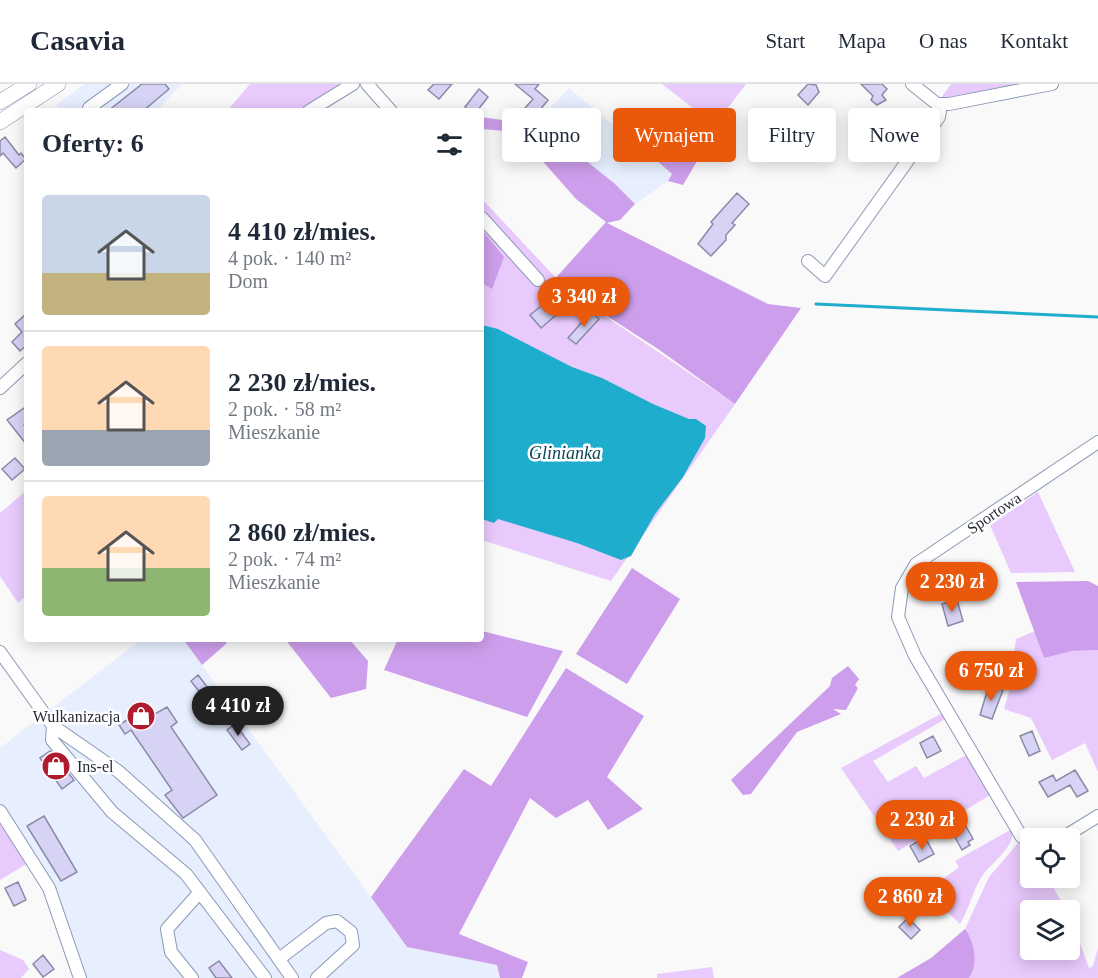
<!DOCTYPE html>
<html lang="pl">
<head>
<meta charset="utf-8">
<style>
	body { margin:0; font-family:Georgia,serif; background:#f2f2f3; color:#1f2937; height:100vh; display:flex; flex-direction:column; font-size:22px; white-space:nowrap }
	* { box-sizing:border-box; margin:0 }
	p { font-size:20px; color:#747a83 }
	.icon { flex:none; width:33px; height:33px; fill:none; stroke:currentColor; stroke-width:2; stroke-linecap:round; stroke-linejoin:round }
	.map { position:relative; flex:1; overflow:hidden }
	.details { position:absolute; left:24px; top:24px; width:460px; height:534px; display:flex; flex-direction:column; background:#fff; border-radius:6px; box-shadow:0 3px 15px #0003 }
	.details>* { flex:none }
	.guide { position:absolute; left:502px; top:24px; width:506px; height:54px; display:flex; gap:12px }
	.tools { position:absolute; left:1020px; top:744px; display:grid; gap:12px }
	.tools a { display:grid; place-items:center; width:60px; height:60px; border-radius:6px; background:#fff; box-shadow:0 3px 15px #0003; font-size:30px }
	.price { position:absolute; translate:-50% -51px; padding:0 14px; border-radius:21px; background:#ea580c; color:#fff; font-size:20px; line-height:39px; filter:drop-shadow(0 2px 3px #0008) }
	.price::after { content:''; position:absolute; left:50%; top:36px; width:18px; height:14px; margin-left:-9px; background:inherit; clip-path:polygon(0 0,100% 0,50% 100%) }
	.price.on { background:#222; color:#fff }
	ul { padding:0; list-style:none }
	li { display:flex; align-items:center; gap:18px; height:150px; padding:0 18px }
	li+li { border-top:2px solid #e0e1e3 }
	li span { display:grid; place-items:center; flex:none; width:168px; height:120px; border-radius:6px; color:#555 }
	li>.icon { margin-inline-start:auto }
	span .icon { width:72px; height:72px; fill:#fffc; stroke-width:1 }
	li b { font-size:26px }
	h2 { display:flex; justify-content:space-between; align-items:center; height:72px; padding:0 18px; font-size:26px }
	.chip { padding:0 21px; border-radius:6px; background:#fff; box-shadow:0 3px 15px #0003; font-size:21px; line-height:54px }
	.chip.on { background:#ea580c; color:#fff }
	header { display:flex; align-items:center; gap:36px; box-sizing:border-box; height:84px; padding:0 30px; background:#fff; border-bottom:2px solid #e0e1e3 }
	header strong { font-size:28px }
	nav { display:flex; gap:33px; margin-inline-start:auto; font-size:21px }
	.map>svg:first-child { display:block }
	.built { fill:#e7eefd }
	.green { fill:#e8cafc }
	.forest { fill:#cd9eeb }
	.water { fill:#1fadcd }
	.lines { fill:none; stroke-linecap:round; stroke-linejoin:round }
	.stream { stroke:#1fadcd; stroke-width:3 }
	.building { fill:#d6d3f5; stroke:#8b89a8; stroke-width:1.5 }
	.minor-casing { stroke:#8b99b6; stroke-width:14 }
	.major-casing { stroke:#8b99b6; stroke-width:16 }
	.minor { stroke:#fff; stroke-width:12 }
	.major { stroke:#fff; stroke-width:15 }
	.labels { text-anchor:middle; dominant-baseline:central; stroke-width:5; stroke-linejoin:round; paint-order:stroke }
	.street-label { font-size:16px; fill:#252a36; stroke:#fff }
	.poi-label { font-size:16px; fill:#252a36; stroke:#fff; text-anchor:end }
	.water-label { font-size:18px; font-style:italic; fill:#0c4553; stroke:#fff }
</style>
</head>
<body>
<header>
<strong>Casavia</strong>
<nav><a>Start</a><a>Mapa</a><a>O nas</a><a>Kontakt</a></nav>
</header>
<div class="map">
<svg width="1098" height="894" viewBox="0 0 1098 894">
	<rect width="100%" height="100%" fill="#f9f9f9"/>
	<path class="built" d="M85,0h97l-25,27h-96l-5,-6z
		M569,4l103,86 -4,7 -33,23 -21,-21 -77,-61z
		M142,555h41l224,308 90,18 3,13h-415l-30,-89 -55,-87v-54z"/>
	<path class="green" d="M250,0h92l-41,27h-74z
		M662,0h84l-31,41z
		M951,0h67l-58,14 -20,1z
		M482,115l74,79 -3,3 182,123 -124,177 -129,-41v-257l9,5 12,-31 -21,-27z
		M27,406v105l-9,8 -18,-27v-63z
		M1038,408l37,80 -64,1 -21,-48z
		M1035,547l9,27 28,-7 26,-1v122l-13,-29 -33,17 -21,-42 -27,-9 6,-21 6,-49z
		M944,628l3,6 -74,43 15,21 28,-16 8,12 44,-24 24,40 -94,57 -57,-83z
		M0,727l28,52 -28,17z
		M1012,745c5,14 -18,33 -27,43 -12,15 -15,36 -25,52l-34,-32 33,-25 -4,-6z
		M1018,759l12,4v31h18l18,32h-36v40h40v-34l19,52 4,-2 5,-18v30h-129l4,-6 -8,-43 24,-52z
		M0,866l23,10 6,9 -8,9h-21z
		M712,883l2,11h-57v-4z"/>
	<path class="forest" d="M631,25l53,44 11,-1 5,4 -17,29 -15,-4 4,-7 -56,-49z
		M482,33l53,8 2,-3 77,61 21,21 -15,16 -13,3 161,81 33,4 -66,96 -77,-55 -105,-68 53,-59 -30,-23 -59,-67 -35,-3z
		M482,146l22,27 -12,32 -10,-6z
		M632,484l48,31 -53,85 -51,-30z
		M1088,497l10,5v64l-26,1 -28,7 -28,-76z
		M482,547l81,20 -36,66 -143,-47 14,-31h84z
		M183,555h40l4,4 -25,22z
		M285,555h64l19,22 -2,28 -35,9z
		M848,582l11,13 -4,6 3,3 -12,22 -13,-1 8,5 -44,18 -46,62 -8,1 -12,-15 99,-94 2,-8z
		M566,584l78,48 -37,61 36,32 -35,21 -20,-30 -32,18 -26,-20 -71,136 69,28 -6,16h-22l-3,-13 -90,-18 -36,-50 93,-128 27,17z
		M965,845c9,12 14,36 4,49h-72l34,-20z"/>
	<path class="water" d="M482,241l16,4 74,38 30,11 51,26 36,15h7l10,7 -1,12 -22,39 -28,37 -24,42 -10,4 -44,-17 -79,-24 -4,4 -12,-4z"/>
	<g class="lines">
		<path class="stream" d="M816,220l282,13"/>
	</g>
	<path class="building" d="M142,0h23l4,5 -26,22h-35z
		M434,0h18l-13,15 -11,-9z
		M515,0h24l-4,5 13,11 -13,16 -10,-8 8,-9z
		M808,0l8,1 3,7 -11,13 -10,-10z
		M861,0h21l5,5 -5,6 4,5 -9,5 -6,-5 2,-4z
		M479,5l9,8 -11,14h-7l-5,-4z
		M5,53l14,18 2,-2 5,6 -10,9 -13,-15 -3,3v-15z
		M737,109l12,11 -17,19 3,2 -9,10v5l-15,16 -13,-12 15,-20 -2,-2z
		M551,214l11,12 -21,18 -11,-13z
		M591,228l8,7 -23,25 -8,-6z
		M27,229v32l-7,6 -8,-9 10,-10 -7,-8z
		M27,322v16l-3,3 3,4v16l-20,-25z
		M15,374l10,11 -13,11 -10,-11z
		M957,516l6,21 -15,5 -6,-22z
		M966,580l8,14 -12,7 -8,-15z
		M198,591l23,30 -7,6 -23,-30z
		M989,601l14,5 -11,29 -12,-4z
		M149,622l6,8 12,-7 10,15 -6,5 46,68 -34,23 -18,-23 7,-5 -41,-60 -6,4 -6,-9z
		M235,640l15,20 -8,6 -15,-20z
		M1032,647l8,20 -11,5 -9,-20z
		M933,652l8,15 -14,7 -7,-15z
		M50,667l24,29 -12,9 -22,-31z
		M1075,686l13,21 -11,6 -7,-12 -22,12 -9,-15 14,-7 3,6z
		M44,732l33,56 -16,9 -34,-55z
		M963,737l10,18 -5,3 2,3 -8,5 -12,-22z
		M920,756l2,4 5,-3 7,13 -15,8 -9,-16z
		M18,798l8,18 -12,6 -9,-18z
		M908,834l12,12 -9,9 -12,-12z
		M43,871l11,14 -11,8 -10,-13z
		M219,877l13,17h-16l-7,-10z"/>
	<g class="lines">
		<g class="minor-casing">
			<path id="minor" d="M367,0l24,27
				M912,0l25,20h12l103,-20
				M89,24l33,-24
				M309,27l44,-27
				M482,134l56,62
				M808,177l17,15 114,-159 2,-13
				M0,304l27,-25
				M0,568l53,74 -1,14 60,72 74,62 79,104
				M53,642l65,45 77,69 97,138
				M0,727l49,77 31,90
				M1062,754l36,-22
				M1030,759l-9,-7 -106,-180 -17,-39 4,-29 14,-24 182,-122
				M279,875l47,-36 11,-2 14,11 2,13 -36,33
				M192,894l-21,-26 -4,-23 33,-37"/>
		</g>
		<g class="major-casing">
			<path id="major" d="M0,18l29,-18
				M0,38l58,-38"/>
		</g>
		<use href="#minor" class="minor"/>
		<use href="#major" class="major"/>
	</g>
	<defs>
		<g id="shop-disc" transform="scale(1.5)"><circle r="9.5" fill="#ae1a2e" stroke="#fff"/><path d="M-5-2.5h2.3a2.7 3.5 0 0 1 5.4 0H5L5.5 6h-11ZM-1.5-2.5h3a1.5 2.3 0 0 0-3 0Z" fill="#fff"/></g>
	</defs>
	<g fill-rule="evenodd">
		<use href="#shop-disc" x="141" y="632"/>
		<use href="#shop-disc" x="56" y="682"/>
	</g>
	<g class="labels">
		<g class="street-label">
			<text transform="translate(994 429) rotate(-34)">Sportowa</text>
		</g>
		<g class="poi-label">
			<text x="120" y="632">Wulkanizacja</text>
			<text x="77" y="682" text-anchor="start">Ins-el</text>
		</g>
		<g class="water-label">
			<text x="565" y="369">Glinianka</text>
		</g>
	</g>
</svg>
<div class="tools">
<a><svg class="icon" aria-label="locate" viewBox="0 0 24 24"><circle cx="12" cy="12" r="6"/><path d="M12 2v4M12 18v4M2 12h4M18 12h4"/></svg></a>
<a><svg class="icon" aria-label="layers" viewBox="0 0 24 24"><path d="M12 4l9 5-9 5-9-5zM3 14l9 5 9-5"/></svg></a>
</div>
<b class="price" style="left:584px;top:244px">3 340 zł</b>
<b class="price" style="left:952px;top:529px">2 230 zł</b>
<b class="price" style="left:991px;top:618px">6 750 zł</b>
<b class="price on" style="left:238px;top:653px">4 410 zł</b>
<b class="price" style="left:922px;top:767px">2 230 zł</b>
<b class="price" style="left:910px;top:844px">2 860 zł</b>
<div class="guide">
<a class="chip">Kupno</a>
<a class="chip on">Wynajem</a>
<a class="chip">Filtry</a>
<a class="chip">Nowe</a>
</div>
<section class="details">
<h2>Oferty: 6<svg class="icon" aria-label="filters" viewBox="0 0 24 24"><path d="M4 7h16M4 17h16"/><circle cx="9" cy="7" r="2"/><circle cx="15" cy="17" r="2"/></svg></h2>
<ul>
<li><span style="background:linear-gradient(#c9d6e8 65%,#c2b280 0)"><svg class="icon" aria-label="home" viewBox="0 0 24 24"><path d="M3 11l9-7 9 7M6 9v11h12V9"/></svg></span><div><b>4 410 zł/mies.</b><p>4 pok. · 140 m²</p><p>Dom</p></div></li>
<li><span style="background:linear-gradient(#ffd9b3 70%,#9aa5b1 0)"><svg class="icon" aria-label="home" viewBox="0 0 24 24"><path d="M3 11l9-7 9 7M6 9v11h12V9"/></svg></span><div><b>2 230 zł/mies.</b><p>2 pok. · 58 m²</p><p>Mieszkanie</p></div></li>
<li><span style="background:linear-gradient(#ffd9b3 60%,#8fb573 0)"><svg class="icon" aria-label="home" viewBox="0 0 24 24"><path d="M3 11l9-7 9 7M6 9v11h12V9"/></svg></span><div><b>2 860 zł/mies.</b><p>2 pok. · 74 m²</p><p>Mieszkanie</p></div></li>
</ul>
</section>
</div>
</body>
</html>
